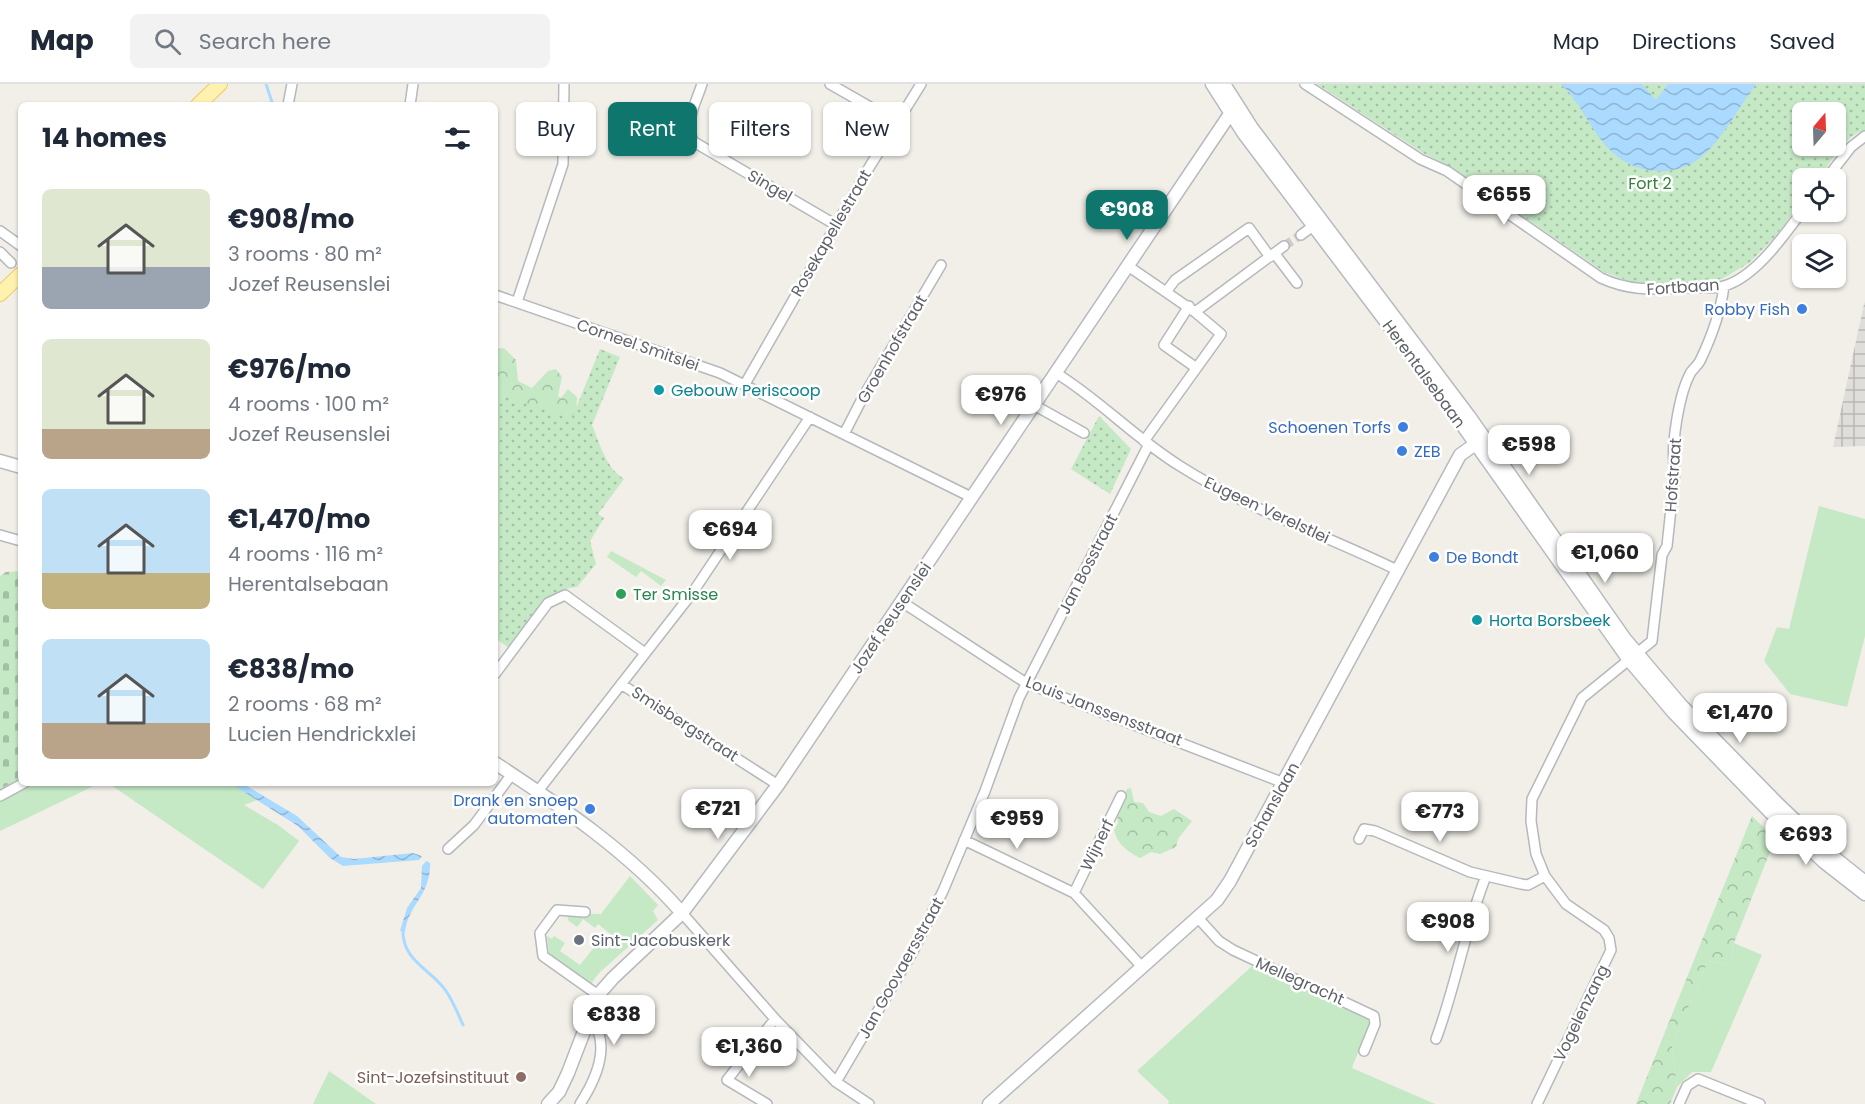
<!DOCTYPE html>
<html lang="en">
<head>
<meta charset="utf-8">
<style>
	body { margin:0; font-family:Poppins,sans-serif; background:#f2f2f3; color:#1f2937; height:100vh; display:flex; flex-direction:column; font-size:22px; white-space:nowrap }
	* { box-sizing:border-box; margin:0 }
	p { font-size:20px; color:#747a83 }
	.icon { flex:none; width:33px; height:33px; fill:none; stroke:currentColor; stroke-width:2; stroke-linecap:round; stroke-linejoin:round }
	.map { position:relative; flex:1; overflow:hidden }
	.drawer { position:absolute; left:18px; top:18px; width:480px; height:684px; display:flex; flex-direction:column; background:#fff; border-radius:9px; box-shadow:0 2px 4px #0004 }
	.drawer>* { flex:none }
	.banner { position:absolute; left:516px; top:18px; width:570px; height:54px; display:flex; gap:12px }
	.needle { width:39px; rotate:19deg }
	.tools { position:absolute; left:1792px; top:18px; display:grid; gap:12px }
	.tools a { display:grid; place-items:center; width:54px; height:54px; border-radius:9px; background:#fff; box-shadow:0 2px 4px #0004; font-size:30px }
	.price { position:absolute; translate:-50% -51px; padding:0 14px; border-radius:12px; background:#fff; color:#222; font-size:20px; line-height:39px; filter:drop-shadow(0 2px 3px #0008) }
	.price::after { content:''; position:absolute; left:50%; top:36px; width:18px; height:14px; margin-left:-9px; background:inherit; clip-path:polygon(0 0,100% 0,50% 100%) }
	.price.current { background:#0f766e; color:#fff }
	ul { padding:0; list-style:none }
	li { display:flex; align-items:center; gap:18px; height:150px; padding:0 24px }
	li span { display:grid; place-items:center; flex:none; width:168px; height:120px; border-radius:9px; color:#555 }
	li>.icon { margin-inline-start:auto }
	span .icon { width:72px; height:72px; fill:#fffc; stroke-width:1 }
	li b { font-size:26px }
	h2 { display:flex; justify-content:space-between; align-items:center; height:72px; padding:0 24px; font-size:26px }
	.tag { padding:0 21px; border-radius:9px; background:#fff; box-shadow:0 2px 4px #0004; font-size:21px; line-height:54px }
	.tag.current { background:#0f766e; color:#fff }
	header { display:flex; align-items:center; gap:36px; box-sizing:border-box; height:84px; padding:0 30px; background:#fff; border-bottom:2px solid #e0e1e3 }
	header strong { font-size:28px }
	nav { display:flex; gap:33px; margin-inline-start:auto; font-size:21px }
	.search { width:420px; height:54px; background:#f2f2f3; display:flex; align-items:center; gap:15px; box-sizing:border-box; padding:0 21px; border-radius:9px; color:#747a83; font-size:22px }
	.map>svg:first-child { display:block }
	.industrial { fill:url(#industrial-grid) }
	.green { fill:#c5e8c5 }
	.forest { fill:url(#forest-crowns) }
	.cemetery { fill:url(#cemetery-stones) }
	.park { fill:url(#park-dots); fill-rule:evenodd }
	.water { fill:url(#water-waves) }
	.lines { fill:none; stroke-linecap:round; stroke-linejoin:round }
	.stream { stroke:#aadaff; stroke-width:3 }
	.street-tunnel { stroke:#ccccc8; stroke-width:9; stroke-dasharray:9 4.5; stroke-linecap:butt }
	.street-casing { stroke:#b5b8bc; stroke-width:12 }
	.secondary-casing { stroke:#b6babf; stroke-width:15 }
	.primary-casing { stroke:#f2c960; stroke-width:16 }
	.street { stroke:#fff; stroke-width:9 }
	.secondary { stroke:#fff; stroke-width:12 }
	.primary { stroke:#fff2af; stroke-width:14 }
	.shop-dot { fill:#3f7fe0; stroke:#fff; stroke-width:2 }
	.culture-dot { fill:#0f9aa8; stroke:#fff; stroke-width:2 }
	.leisure-dot { fill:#2e9e5b; stroke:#fff; stroke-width:2 }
	.worship-dot { fill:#6b7280; stroke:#fff; stroke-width:2 }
	.education-dot { fill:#8d6e63; stroke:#fff; stroke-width:2 }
	.labels { text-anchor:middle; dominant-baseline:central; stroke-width:5; stroke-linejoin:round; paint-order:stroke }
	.park-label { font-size:16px; fill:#348238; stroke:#fff }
	.street-label { font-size:16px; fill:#5f6368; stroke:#fff }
	.shop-label { font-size:16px; fill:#366cbe; stroke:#fff; text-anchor:end }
	.culture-label { font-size:16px; fill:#0d838f; stroke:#fff; text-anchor:start }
	.leisure-label { font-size:16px; fill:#27864d; stroke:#fff; text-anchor:start }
	.worship-label { font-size:16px; fill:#5b616d; stroke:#fff; text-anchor:start }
	.education-label { font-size:16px; fill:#785e54; stroke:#fff; text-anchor:end }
</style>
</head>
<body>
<header>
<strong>Map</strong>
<div class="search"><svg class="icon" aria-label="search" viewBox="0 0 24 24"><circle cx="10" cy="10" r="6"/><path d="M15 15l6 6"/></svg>Search here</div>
<nav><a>Map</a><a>Directions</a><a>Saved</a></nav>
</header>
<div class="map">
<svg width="1865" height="1020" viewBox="0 0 1865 1020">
	<defs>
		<pattern id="industrial-grid" width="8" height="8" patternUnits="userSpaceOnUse" patternTransform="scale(1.5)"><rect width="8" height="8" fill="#e0deda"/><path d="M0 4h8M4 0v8" fill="none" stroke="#b9b8b5"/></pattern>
		<pattern id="forest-crowns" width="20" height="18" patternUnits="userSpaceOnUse" patternTransform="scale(1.5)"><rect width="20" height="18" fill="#c5e8c5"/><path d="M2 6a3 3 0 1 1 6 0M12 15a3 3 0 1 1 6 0" fill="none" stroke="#a3c0a4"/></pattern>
		<pattern id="cemetery-stones" width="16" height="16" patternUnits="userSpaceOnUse" patternTransform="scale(1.5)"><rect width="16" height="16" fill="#c5e8c5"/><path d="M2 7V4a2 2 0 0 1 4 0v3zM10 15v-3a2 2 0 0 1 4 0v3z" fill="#a3c0a4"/></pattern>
		<pattern id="park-dots" width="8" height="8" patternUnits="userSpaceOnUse" patternTransform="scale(1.5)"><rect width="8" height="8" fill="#c5e8c5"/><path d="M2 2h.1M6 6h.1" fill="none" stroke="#a3c0a4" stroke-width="1.8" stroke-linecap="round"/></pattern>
		<pattern id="water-waves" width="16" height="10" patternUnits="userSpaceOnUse" patternTransform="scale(1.5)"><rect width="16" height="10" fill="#aadaff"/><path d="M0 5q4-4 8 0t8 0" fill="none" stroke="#8eb4d2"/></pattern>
	</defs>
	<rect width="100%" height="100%" fill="#f1efe8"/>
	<path class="industrial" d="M1865,218v144l-32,1 31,-143z"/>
	<path class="green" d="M1819,422l46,13v117l-18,71 -57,-13 -26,-33 13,-34 12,2z
		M611,467l55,29 -5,6 -20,-15 -5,6 -29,-20z
		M21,694v5h79l-100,48v-42z
		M108,699h128l24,16 -16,6 34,20 21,16 -36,48z
		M630,792l28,29 -5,6 5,9 -59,53 -8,11 -42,-31 -2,-17 5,3 2,-3 11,7 -5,8 20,14 20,-25 7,4 6,-8 -15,-12 -3,4 -12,-9 -6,8 -9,-7 -1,-7 34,1z
		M1734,859l28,12 -51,117h-19l-15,15 -5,-41 36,-85 22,3z
		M1252,882l119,53 -19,49 83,36h-267l1,-3 -32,-30z
		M329,987l47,33h-63z"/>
	<path class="forest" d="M504,264l12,12 2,21 14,7 16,-17 8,-2 6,8 -4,19 3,2 7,-9 9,8 -1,23 -81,5v-76z
		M1131,704l3,14 9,1 6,9 12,4 13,-7 18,12 -14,18 -2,8 -16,7 -9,-2 -11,6c-12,-6 -23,-14 -26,-28l4,-7 -1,-11 10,-23z
		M1752,732l23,23 -41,104 -4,21 -22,-3 -36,85 5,41 -7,17h-34z"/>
	<path class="cemetery" d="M21,487v207l-21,11v-213l6,-4z"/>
	<path class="park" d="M1317,0h548v46c-20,5 -34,32 -46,48h-16v22l-30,39 -24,24 -27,16 -74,5 -17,-2 -27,-10 -154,-106 -27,-13zM1803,28h33v34h-33z
		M600,265l20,8 -28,68c8,19 14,43 32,54l-26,35 6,4 -14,23 6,23 -19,23c-34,2 -49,35 -68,61l-14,-10v-245l77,25z
		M1099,332l32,33 -21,45 -39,-25z"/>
	<path class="water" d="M1561,0h81l14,16 12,-16h88c-16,22 -30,48 -48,67 -29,30 -75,25 -101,-4 -18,-20 -27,-45 -46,-63z
		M230,699h12l55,33 44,41 13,2 59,-6 9,3 -3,4 -76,6 -13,-8 -32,-32z
		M426,777l4,2c1,32 -22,42 -25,69l-5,-1 7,-23 14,-20 1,-22z"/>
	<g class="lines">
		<path class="stream" d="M266,0l7,21
			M403,844c-2,33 28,41 43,63 7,10 12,23 17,34"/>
		<path class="street-tunnel" d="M1284,162l17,-11"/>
		<g class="street-casing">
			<path id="street" d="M702,0c-6,19 -19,40 -8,58l142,83
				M830,0l68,39
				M1305,0l115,75 27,12 154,107c26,12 49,12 77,10 14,-1 32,2 46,-2 32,-9 60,-51 79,-76
				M288,21l4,-21
				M410,21l3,-21
				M1827,94l24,-31 14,-11
				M0,147l21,15
				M1301,151l12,-9
				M0,168l11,11
				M1275,170l22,29
				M1128,182l67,46 89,-66
				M1166,208l9,-12 74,-52 21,29
				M495,211l225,78 251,124
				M517,218l46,-138 1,-80
				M1189,222l-25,39 31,22
				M1056,289c44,27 80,66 124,93 69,44 146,69 219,105
				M745,300l125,-218 51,-82
				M1034,321l50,28
				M844,350l19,-37 78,-132
				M1144,357l77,-107 -26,-22
				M0,451l21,6
				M902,518l124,81 258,100
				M495,590l53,-71 17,-8 80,58
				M621,600l157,101
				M538,707l155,-199 117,-175
				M0,712l24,-13
				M1359,755l5,-10 11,2 95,41 51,12 7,1 17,-9
				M964,756l110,53 69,75
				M448,765l26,-24 38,-51
				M1074,809l47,-97
				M585,828l-28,-2 -17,23 3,23 55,39
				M682,829l93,106 61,63 33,22
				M1199,835l20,22 14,9 141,66 1,8 -11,27
				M1436,955c20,-53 29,-110 50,-163
				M836,998l76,-129 31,-62 42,-100 34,-93 130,-254
				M580,1020c13,-20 27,-49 18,-73l-13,-9
				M767,1020l-40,-24 48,-61
				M1537,1020l74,-154 -2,-12 -5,-8 -38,-26 -21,-28 -9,-22 -5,-33 1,-22 50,-101 70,-57 10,-86 5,-9 8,-75c-5,-23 4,-78 16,-99 3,-4 7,-7 9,-11 11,-23 21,-51 24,-75
				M1679,1020l8,-18 11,-7 62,25"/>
		</g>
		<g class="secondary-casing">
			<path id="secondary" d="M1212,0l32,50 192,254 193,272 44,52 96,99 55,51 41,32
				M1224,0l28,44 217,288 156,223 56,66 96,98 53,51 35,28
				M0,377l21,6
				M495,679c67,44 134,89 187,150
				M548,1020l11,-12 9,-19 30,-78 15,-17 69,-65 96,-128 452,-671v-20
				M989,1020l228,-204 13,-19 230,-426 21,-15"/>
		</g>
		<g class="primary-casing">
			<path id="primary" d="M198,21l22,-21
				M0,210l21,-20"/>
		</g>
		<use href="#street" class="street"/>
		<use href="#secondary" class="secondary"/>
		<use href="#primary" class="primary"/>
	</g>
	<g class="shop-dot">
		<circle cx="1802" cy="225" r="6"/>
		<circle cx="1403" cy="343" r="6"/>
		<circle cx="1402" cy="367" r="6"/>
		<circle cx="1434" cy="473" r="6"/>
		<circle cx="590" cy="725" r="6"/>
	</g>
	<g class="culture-dot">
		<circle cx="659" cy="306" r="6"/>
		<circle cx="1477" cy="536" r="6"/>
	</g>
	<circle class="leisure-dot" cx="621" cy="510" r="6"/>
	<circle class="worship-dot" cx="579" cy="856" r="6"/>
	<circle class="education-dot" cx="521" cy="993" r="6"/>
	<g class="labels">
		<g class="park-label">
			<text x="1650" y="99">Fort 2</text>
		</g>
		<g class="street-label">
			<text transform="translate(770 102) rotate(30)">Singel</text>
			<text transform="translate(831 149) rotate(-60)">Rosekapellestraat</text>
			<text transform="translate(1683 203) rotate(-4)">Fortbaan</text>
			<text transform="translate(638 261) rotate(19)">Corneel Smitslei</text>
			<text transform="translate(892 265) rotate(-60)">Groenhofstraat</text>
			<text transform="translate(1424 290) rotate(54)">Herentalsebaan</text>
			<text transform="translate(1673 391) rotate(-86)">Hofstraat</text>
			<text transform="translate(1267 426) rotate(25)">Eugeen Verelstlei</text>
			<text transform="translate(1088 480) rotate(-63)">Jan Bosstraat</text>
			<text transform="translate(891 534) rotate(-56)">Jozef Reusenslei</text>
			<text transform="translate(1104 627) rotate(21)">Louis Janssensstraat</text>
			<text transform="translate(685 640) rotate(33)">Smisbergstraat</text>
			<text transform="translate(1272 721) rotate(-61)">Schanslaan</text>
			<text transform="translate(1097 761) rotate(-64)">Wijnerf</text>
			<text transform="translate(901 884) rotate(-61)">Jan Goovaersstraat</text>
			<text transform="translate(1300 897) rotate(24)">Mellegracht</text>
			<text transform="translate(1581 929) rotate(-64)">Vogelenzang</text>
		</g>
		<g class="shop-label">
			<text x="1790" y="225">Robby Fish</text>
			<text x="1391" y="343">Schoenen Torfs</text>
			<text x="1414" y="367" text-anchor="start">ZEB</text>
			<text x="1446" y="473" text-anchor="start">De Bondt</text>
			<text x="578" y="716">Drank en snoep<tspan x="578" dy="18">automaten</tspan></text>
		</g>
		<g class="culture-label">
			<text x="671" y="306">Gebouw Periscoop</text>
			<text x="1489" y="536">Horta Borsbeek</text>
		</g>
		<g class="leisure-label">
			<text x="633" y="510">Ter Smisse</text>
		</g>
		<g class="worship-label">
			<text x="591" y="856">Sint-Jacobuskerk</text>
		</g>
		<g class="education-label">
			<text x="509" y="993">Sint-Jozefsinstituut</text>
		</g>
	</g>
</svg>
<div class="tools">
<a><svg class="needle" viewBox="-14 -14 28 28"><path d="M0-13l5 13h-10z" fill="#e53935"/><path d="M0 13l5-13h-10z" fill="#747a83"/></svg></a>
<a><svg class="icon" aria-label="locate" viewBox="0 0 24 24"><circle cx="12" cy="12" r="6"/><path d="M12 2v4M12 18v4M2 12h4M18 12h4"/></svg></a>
<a><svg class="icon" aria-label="layers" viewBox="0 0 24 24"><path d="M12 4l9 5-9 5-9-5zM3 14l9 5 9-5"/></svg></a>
</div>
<b class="price" style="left:1504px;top:142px">€655</b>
<b class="price current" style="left:1127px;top:157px">€908</b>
<b class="price" style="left:1001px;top:342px">€976</b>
<b class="price" style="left:1529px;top:392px">€598</b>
<b class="price" style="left:730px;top:477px">€694</b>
<b class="price" style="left:1605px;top:500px">€1,060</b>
<b class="price" style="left:1740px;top:660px">€1,470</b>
<b class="price" style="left:718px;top:756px">€721</b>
<b class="price" style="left:1440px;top:759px">€773</b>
<b class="price" style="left:1017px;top:766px">€959</b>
<b class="price" style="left:1806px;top:782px">€693</b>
<b class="price" style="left:1448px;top:869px">€908</b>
<b class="price" style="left:614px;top:962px">€838</b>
<b class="price" style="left:749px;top:994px">€1,360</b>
<div class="banner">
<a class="tag">Buy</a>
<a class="tag current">Rent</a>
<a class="tag">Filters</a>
<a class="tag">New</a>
</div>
<section class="drawer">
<h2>14 homes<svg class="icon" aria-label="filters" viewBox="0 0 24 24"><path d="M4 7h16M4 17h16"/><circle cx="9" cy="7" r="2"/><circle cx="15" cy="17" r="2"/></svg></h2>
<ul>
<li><span style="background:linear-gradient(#dfe7d0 65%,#9aa5b1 0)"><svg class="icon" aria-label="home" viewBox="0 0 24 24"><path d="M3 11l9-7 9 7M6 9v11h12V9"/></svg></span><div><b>€908/mo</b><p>3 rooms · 80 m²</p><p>Jozef Reusenslei</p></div></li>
<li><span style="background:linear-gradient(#dfe7d0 75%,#b9a48a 0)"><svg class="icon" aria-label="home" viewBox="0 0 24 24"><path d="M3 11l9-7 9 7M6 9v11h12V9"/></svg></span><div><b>€976/mo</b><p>4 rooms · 100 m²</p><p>Jozef Reusenslei</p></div></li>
<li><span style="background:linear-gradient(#bfe0f5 70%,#c2b280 0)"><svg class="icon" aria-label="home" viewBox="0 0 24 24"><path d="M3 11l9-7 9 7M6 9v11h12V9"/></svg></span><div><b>€1,470/mo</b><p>4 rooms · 116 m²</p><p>Herentalsebaan</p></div></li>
<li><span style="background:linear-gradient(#bfe0f5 70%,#b9a48a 0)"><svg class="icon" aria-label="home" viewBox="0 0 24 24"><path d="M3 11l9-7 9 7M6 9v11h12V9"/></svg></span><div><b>€838/mo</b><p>2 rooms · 68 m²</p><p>Lucien Hendrickxlei</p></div></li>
</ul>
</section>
</div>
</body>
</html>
